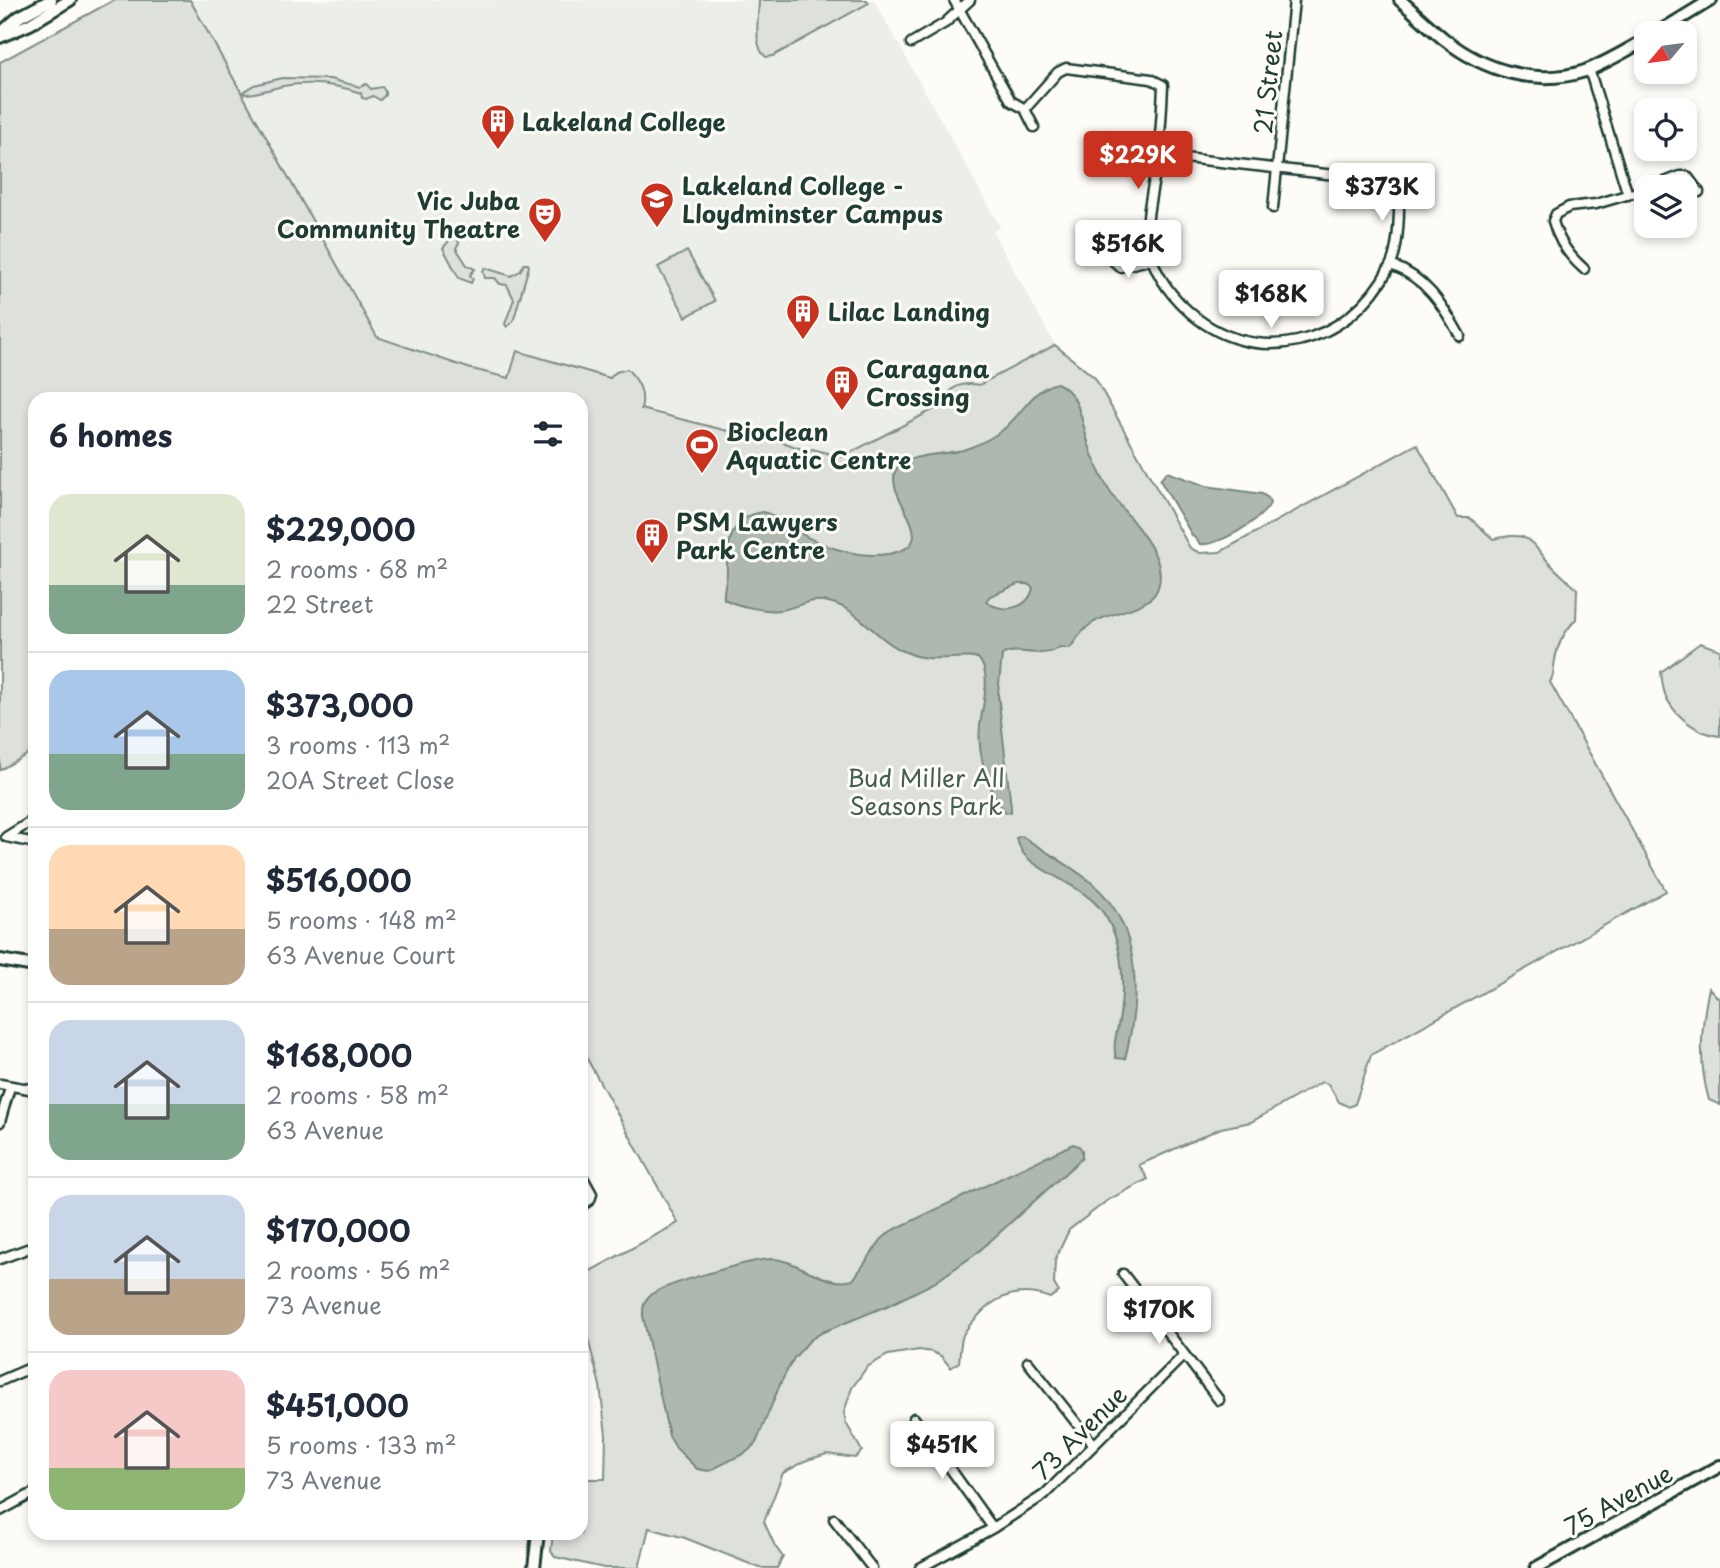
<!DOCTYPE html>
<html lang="en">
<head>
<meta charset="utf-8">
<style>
	body { margin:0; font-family:"Playpen Sans",sans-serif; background:#f6f6f7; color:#1f2937; height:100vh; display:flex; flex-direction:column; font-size:26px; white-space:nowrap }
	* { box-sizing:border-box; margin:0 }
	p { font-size:23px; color:#747a83 }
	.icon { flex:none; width:38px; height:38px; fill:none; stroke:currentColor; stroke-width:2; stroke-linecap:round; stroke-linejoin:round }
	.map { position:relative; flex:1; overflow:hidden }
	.drawer { position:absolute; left:28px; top:392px; width:560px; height:1148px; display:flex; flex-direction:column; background:#fff; border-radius:21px; box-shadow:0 4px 10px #0003 }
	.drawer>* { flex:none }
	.needle { width:46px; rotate:241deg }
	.buttons { position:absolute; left:1634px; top:21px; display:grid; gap:14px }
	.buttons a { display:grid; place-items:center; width:63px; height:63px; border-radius:14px; background:#fff; box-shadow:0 4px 10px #0003; font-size:35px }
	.price { position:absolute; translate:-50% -60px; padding:0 16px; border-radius:7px; background:#fff; color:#222; font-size:23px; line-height:46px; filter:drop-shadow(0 2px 4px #0008) }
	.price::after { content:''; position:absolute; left:50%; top:42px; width:21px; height:16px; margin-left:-10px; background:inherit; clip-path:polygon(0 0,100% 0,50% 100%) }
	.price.selected { background:#c8321e; color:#fff }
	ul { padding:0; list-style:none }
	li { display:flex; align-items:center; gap:21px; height:175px; padding:0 21px }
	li+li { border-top:2px solid #e0e1e3 }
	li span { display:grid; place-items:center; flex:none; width:196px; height:140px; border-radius:21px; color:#555 }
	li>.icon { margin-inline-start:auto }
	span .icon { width:84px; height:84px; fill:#fffc; stroke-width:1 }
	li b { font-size:30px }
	h2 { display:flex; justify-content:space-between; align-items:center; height:84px; padding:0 21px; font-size:30px }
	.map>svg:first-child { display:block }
	.built { fill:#eceee9 }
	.green { fill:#dde0db; stroke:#7e8e88; stroke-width:2 }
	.water { fill:#aeb8b1; stroke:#75877f; stroke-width:2; fill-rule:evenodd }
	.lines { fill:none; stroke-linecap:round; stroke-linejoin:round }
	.street-casing { stroke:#1f3d34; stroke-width:13 }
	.secondary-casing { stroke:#1f3d34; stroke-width:16 }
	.street { stroke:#fdfcf7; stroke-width:8 }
	.secondary { stroke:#fdfcf7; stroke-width:10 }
	.labels { text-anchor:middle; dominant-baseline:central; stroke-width:6; stroke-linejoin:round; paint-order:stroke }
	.street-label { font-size:24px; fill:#1f3d34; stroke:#fdfcf7 }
	.poi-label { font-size:24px; font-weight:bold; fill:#1f3d34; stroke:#fdfcf7; text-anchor:start }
	.park-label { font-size:24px; fill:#455e55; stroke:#fdfcf7 }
</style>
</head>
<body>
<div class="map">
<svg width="1720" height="1568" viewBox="0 0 1720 1568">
	<rect width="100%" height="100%" fill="#fdfcf7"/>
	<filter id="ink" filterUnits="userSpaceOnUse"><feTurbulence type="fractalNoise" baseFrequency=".0143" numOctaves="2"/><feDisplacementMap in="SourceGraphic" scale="14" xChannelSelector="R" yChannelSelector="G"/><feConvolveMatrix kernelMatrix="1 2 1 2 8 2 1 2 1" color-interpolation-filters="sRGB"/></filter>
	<g filter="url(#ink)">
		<path class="built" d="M190,0h684l126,227 -7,5 62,113 -216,114 -181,-48 -190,-44 -91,-30z"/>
		<path class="green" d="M114,0h76l187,337 91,31 41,10 8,-27 93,27 6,-6 11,-3c12,12 18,23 14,40l119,30 3,-4 47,17 2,-3 30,8 104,-54c2,-18 18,-21 33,-18l76,-40 40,33 95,170 10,5 20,-1 197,-108 41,74h12l23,21c31,-6 32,-5 52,19 9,11 21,21 32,31l-1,30c-10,11 -19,26 -21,41 -2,9 0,14 -5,22l116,209 -295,164 -16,49 -6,3 -10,-5 -11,-18 -6,-2 -71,40 -30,6 -82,37 9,14 -40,21 -39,30 -14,30 -1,24 5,8 -9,6c-27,-10 -50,-5 -70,16 -6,6 -13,13 -17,21 -3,9 -3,19 -4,27l-8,6 -10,-12 -9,-4 -13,-2 -31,5 -21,12 -15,21 -8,24 2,11 16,28 -7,7 -28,-4 -20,6 -24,13 -19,49 11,24 8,11 -6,11h-17l-75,-30 -36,-10 -10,40h-35l-49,-11 -4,-6 2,-18h28v-54h24l1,-44 -6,-49 -19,-75v-35l97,-53 -97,-175v-649h-546v351l-35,20v-708z
			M759,0h108l2,3 -96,53 -7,1c-14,-10 -7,-42 -7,-57z
			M282,78l48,1 30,8 6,-3 5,5 11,-2 3,4v4l-5,5 -7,-4 -7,3 -4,-1 -1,-5c-26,-9 -50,-12 -78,-7 -13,3 -26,8 -38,8l-2,-2 11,-7z
			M453,236l4,1 2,6 -3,5 11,17 8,4 -5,6 3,4 -2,4 -12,-5 -16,-30z
			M687,251l28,50 -29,16 -28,-50z
			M524,264h4l1,2 -16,56 -6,5 -2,-3 9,-25 -7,-14 -7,-1 -5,-6h-10l-2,-7 2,-3 26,8 9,-5z
			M1700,643l20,7v86c-21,-2 -43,-18 -53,-37 -4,-7 -5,-18 -6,-27z
			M1709,988l11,12v105l-11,-5c-11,-38 -8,-74 0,-112z"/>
		<path class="water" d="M1057,383c23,10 24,37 31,59 5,17 12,33 21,48 17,28 65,67 47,102 -9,17 -48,20 -65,32 -9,6 -15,16 -21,24l-10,-1c-19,14 -42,-2 -58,8l-4,39 13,113v5l-5,1c-18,-21 -29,-60 -26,-87 2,-20 13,-52 -2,-68 -31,-3 -48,7 -79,-9 -28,-14 -42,-44 -76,-48 -16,-2 -27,7 -42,9 -15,2 -44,-4 -57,-11 -1,-10 3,-19 3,-28 -1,-27 5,-56 37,-59 12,4 21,12 32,19 26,15 61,28 92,23 62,-10 -9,-58 9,-86 11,-15 48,-13 66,-18 12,-4 24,-9 34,-16 22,-13 34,-46 60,-51zM1018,584h10l5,4c-5,22 -32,26 -47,13l4,-5z
			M1167,472l39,14 56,8 6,4 2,5c-6,16 -53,44 -70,41l-8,-9 -32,-55z
			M1022,836c23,16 50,30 71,48 50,44 47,115 32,175l-9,-1c-4,-15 2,-28 4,-43 5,-36 3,-80 -22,-109 -18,-21 -63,-36 -75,-53 -3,-5 -5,-10 -7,-15z
			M1073,1144l6,2 3,4v8l-105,95 -43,30 -45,22 -66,27 -13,8 -16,18 -13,24 -25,61 -9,9 -38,19 -12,-2 -21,-21 -7,-12 -26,-120c0,-8 0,-14 6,-20 11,-11 105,-37 123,-37 28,1 52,29 81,21l28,-40 10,-9z"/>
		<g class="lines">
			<g class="street-casing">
				<path id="street" d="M954,0l57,101 14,8 9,18
					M911,43l34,-20 25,-23
					M1589,69l39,126
					M1025,109l33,-37 8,-4 85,11 12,6c-1,23 -2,47 -5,69 -3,27 -14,64 -10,90 4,25 20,48 37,64 67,64 165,38 205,-42 9,-16 11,-65 7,-84l-239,-27
					M1652,187l28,-11h7l12,16
					M1273,208l21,-208
					M1148,232l-37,6c-7,12 -1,21 9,29l33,-8
					M1391,265c34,12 52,40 69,71
					M1584,269c-15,-13 -26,-29 -31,-48l3,-7 13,-7 27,-3 51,-15
					M35,819l-29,18 29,6
					M0,1084l35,6
					M0,1122l10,-35
					M581,1174l11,20 -2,6 -9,6
					M0,1259l35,-13
					M1123,1274l96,126
					M1028,1362l66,83
					M0,1381l35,-15
					M914,1418l79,110
					M0,1511l35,-19
					M834,1519l38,49
					M920,1568l73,-40 51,-33 140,-140"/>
			</g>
			<g class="secondary-casing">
				<path id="secondary" d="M1400,0c15,13 29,27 44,39 39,31 92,48 141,32 21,-8 42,-21 62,-32
					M1,33l18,-16 32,-17
					M1657,33l54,-33
					M0,37l30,-13 40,-24
					M0,960l35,6
					M534,1568l4,-35
					M1536,1568l184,-102"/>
			</g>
			<use href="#street" class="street"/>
			<use href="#secondary" class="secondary"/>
		</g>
	</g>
	<defs>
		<g id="building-pin" transform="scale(1.75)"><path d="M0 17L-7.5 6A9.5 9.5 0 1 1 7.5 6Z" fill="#c8321e" stroke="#fdfcf7"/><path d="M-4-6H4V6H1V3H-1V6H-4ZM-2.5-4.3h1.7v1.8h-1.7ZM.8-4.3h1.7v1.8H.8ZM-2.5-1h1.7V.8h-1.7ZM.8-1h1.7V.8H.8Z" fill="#fff"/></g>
		<g id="university-pin" transform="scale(1.75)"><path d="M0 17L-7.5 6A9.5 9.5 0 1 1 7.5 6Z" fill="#c8321e" stroke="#fdfcf7"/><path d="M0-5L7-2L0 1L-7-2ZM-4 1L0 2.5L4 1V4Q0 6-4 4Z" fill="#fff"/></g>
		<g id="theatre-pin" transform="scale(1.75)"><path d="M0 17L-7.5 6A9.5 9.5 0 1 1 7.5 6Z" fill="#c8321e" stroke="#fdfcf7"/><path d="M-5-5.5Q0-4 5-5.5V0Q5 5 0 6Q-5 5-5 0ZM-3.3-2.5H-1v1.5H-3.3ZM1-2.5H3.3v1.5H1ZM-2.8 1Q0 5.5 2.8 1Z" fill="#fff"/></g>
		<g id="stadium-pin" transform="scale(1.75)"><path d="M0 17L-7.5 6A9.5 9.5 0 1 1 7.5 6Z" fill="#c8321e" stroke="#fdfcf7"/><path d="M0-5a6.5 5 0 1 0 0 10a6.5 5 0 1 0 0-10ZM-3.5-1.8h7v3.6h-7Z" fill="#fff"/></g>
	</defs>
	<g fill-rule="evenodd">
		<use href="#building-pin" x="498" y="121"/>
		<use href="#university-pin" x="657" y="199"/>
		<use href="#theatre-pin" x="545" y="214"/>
		<use href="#building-pin" x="803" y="311"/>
		<use href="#building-pin" x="842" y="382"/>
		<use href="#stadium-pin" x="702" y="445"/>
		<use href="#building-pin" x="652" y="535"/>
	</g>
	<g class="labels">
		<g class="street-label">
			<text transform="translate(1267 82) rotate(-84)">21 Street</text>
			<text transform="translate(1079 1432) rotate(-45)">73 Avenue</text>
			<text transform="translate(1618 1499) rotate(-29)">75 Avenue</text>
		</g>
		<g class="poi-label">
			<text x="522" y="121">Lakeland College</text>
			<text x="682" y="185">Lakeland College -<tspan x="682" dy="28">Lloydminster Campus</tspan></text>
			<text x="520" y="200" text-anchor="end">Vic Juba<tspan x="520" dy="28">Community Theatre</tspan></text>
			<text x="828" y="311">Lilac Landing</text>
			<text x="866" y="368">Caragana<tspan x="866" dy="28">Crossing</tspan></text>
			<text x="726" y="431">Bioclean<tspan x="726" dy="28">Aquatic Centre</tspan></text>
			<text x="676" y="521">PSM Lawyers<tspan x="676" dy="28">Park Centre</tspan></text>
		</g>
		<g class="park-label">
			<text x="926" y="777">Bud Miller All<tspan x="926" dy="28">Seasons Park</tspan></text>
		</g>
	</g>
</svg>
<div class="buttons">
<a><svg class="needle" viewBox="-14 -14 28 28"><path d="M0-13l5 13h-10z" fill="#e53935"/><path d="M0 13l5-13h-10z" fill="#747a83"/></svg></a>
<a><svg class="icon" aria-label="locate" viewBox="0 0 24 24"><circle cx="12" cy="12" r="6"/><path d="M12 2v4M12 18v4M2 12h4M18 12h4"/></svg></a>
<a><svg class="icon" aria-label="layers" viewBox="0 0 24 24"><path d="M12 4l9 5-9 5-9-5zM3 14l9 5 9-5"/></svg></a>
</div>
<b class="price selected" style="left:1138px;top:191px">$229K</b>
<b class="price" style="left:1382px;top:223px">$373K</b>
<b class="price" style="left:1128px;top:280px">$516K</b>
<b class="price" style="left:1271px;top:330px">$168K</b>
<b class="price" style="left:1159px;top:1346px">$170K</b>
<b class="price" style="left:942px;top:1481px">$451K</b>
<section class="drawer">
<h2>6 homes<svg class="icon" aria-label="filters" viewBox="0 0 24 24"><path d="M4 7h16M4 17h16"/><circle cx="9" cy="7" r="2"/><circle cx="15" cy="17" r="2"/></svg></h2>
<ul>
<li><span style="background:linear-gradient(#dfe7d0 65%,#7fa58c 0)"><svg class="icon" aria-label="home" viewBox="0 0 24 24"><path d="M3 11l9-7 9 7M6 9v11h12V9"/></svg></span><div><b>$229,000</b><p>2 rooms · 68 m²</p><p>22 Street</p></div></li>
<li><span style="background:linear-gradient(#a9c7e8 60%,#7fa58c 0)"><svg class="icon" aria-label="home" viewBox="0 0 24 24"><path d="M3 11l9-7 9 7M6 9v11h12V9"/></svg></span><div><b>$373,000</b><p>3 rooms · 113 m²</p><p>20A Street Close</p></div></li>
<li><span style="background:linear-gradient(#ffd9b3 60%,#b9a48a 0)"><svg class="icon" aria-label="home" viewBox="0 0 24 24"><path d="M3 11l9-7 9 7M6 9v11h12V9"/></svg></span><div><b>$516,000</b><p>5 rooms · 148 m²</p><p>63 Avenue Court</p></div></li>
<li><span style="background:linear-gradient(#c9d6e8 60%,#7fa58c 0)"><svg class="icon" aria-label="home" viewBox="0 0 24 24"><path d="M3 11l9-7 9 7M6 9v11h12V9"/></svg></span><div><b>$168,000</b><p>2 rooms · 58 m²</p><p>63 Avenue</p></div></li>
<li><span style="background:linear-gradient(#c9d6e8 60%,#b9a48a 0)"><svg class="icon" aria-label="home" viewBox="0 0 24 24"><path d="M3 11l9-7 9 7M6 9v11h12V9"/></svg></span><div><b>$170,000</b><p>2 rooms · 56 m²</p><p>73 Avenue</p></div></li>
<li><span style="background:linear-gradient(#f6c9c9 70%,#8fb573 0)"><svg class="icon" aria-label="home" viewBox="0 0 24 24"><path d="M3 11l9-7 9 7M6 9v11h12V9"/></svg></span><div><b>$451,000</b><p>5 rooms · 133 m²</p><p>73 Avenue</p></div></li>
</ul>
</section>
</div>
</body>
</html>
